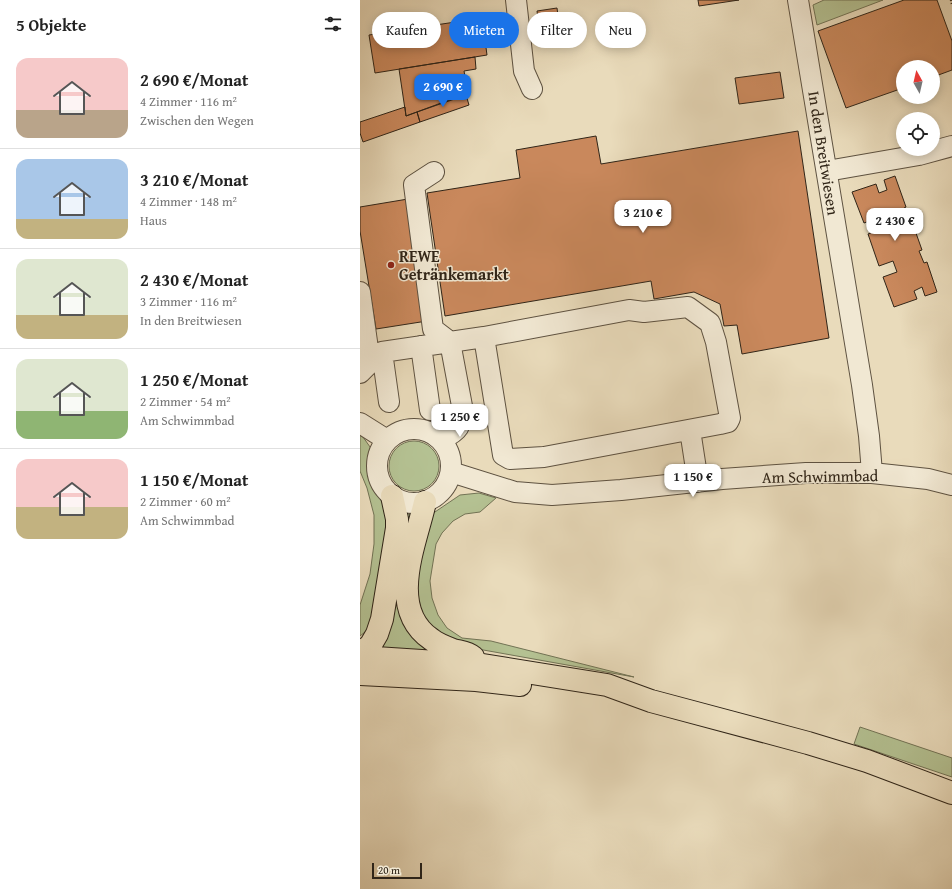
<!DOCTYPE html>
<html lang="de">
<head>
<meta charset="utf-8">
<style>
	body { margin:0; font-family:"Gentium Book Plus",serif; background:#f6f6f6; color:#222; height:100vh; display:flex; flex-direction:column; font-size:15px; white-space:nowrap }
	* { box-sizing:border-box; margin:0 }
	p { font-size:13px; color:#767676 }
	.icon { flex:none; width:22px; height:22px; fill:none; stroke:currentColor; stroke-width:2; stroke-linecap:round; stroke-linejoin:round }
	.map { position:relative; flex:1; overflow:hidden }
	.side { display:flex; flex-direction:column; background:#fff; width:360px }
	.side>* { flex:none }
	.hud { position:absolute; left:12px; top:12px; width:380px; height:36px; display:flex; gap:8px }
	.needle { width:26px; rotate:352deg }
	.tools { position:absolute; left:536px; top:60px; display:grid; gap:8px }
	.tools a { display:grid; place-items:center; width:44px; height:44px; border-radius:50%; background:#fff; box-shadow:0 2px 10px #0003; font-size:20px }
	.scale { position:absolute; left:12px; bottom:10px; width:50px; box-sizing:border-box; padding-left:4px; border:2px solid #302518; border-top:0; font-size:11px; line-height:14px; white-space:nowrap; color:#302518; -webkit-text-stroke:3px #f1e8d3; paint-order:stroke }
	.price { position:absolute; translate:-50% -34px; padding:0 9px; border-radius:8px; background:#fff; color:#222; font-size:13px; line-height:26px; filter:drop-shadow(0 1px 2px #0008) }
	.price::after { content:''; position:absolute; left:50%; top:24px; width:12px; height:9px; margin-left:-6px; background:inherit; clip-path:polygon(0 0,100% 0,50% 100%) }
	.price.selected { background:#1a73e8; color:#fff }
	ul { padding:0; list-style:none }
	li { display:flex; align-items:center; gap:12px; height:100px; padding:0 16px }
	li+li { border-top:1px solid #e0e0e0 }
	li span { display:grid; place-items:center; flex:none; width:112px; height:80px; border-radius:12px; color:#555 }
	li>.icon { margin-inline-start:auto }
	span .icon { width:48px; height:48px; fill:#fffc; stroke-width:1 }
	li b { font-size:17px }
	h2 { display:flex; justify-content:space-between; align-items:center; height:48px; padding:0 16px; font-size:17px }
	.pill { padding:0 14px; border-radius:18px; background:#fff; box-shadow:0 2px 10px #0003; font-size:14px; line-height:36px }
	.pill.selected { background:#1a73e8; color:#fff }
	main { display:flex; flex:1; min-height:0 }
	.map>svg:first-child { display:block }
	.green { fill:#b4c192; stroke:#727355 }
	.building { fill:#c9885c; stroke:#302518 }
	.lines { fill:none; stroke-linecap:round; stroke-linejoin:round }
	.minor-casing { stroke:#5e5241; stroke-width:22 }
	.major-casing { stroke:#302518; stroke-width:24 }
	.path { stroke:#302518; stroke-width:2.5; stroke-dasharray:1 2; stroke-linecap:butt }
	.minor { stroke:#f1e8d3; stroke-width:20 }
	.major { stroke:#e9dbbb; stroke-width:22 }
	.poi-dot { fill:#8f2418; stroke:#f1e8d3; stroke-width:1.5 }
	.labels { text-anchor:middle; dominant-baseline:central; stroke-width:3; stroke-linejoin:round; paint-order:stroke }
	.street-label { font-size:16px; fill:#302518; stroke:#f1e8d3 }
	.poi-label { font-size:16px; font-weight:bold; fill:#302518; stroke:#f1e8d3; text-anchor:start }
</style>
</head>
<body>
<main>
<section class="side">
<h2>5 Objekte<svg class="icon" aria-label="filters" viewBox="0 0 24 24"><path d="M4 7h16M4 17h16"/><circle cx="9" cy="7" r="2"/><circle cx="15" cy="17" r="2"/></svg></h2>
<ul>
<li><span style="background:linear-gradient(#f6c9c9 65%,#b9a48a 0)"><svg class="icon" aria-label="home" viewBox="0 0 24 24"><path d="M3 11l9-7 9 7M6 9v11h12V9"/></svg></span><div><b>2 690 €/Monat</b><p>4 Zimmer · 116 m²</p><p>Zwischen den Wegen</p></div></li>
<li><span style="background:linear-gradient(#a9c7e8 75%,#c2b280 0)"><svg class="icon" aria-label="home" viewBox="0 0 24 24"><path d="M3 11l9-7 9 7M6 9v11h12V9"/></svg></span><div><b>3 210 €/Monat</b><p>4 Zimmer · 148 m²</p><p>Haus</p></div></li>
<li><span style="background:linear-gradient(#dfe7d0 70%,#c2b280 0)"><svg class="icon" aria-label="home" viewBox="0 0 24 24"><path d="M3 11l9-7 9 7M6 9v11h12V9"/></svg></span><div><b>2 430 €/Monat</b><p>3 Zimmer · 116 m²</p><p>In den Breitwiesen</p></div></li>
<li><span style="background:linear-gradient(#dfe7d0 65%,#8fb573 0)"><svg class="icon" aria-label="home" viewBox="0 0 24 24"><path d="M3 11l9-7 9 7M6 9v11h12V9"/></svg></span><div><b>1 250 €/Monat</b><p>2 Zimmer · 54 m²</p><p>Am Schwimmbad</p></div></li>
<li><span style="background:linear-gradient(#f6c9c9 60%,#c2b280 0)"><svg class="icon" aria-label="home" viewBox="0 0 24 24"><path d="M3 11l9-7 9 7M6 9v11h12V9"/></svg></span><div><b>1 150 €/Monat</b><p>2 Zimmer · 60 m²</p><p>Am Schwimmbad</p></div></li>
</ul>
</section>
<div class="map">
<svg width="592" height="889" viewBox="0 0 592 889">
	<rect width="100%" height="100%" fill="#e9dbbb"/>
	<filter id="stains"><feTurbulence type="fractalNoise" baseFrequency=".005" numOctaves="4"/><feColorMatrix values="0 0 0 0 .2 0 0 0 0 .09 0 0 0 0 .02 0 0 0 .5 -.17"/></filter>
	<radialGradient id="worn" r=".72"><stop offset=".6" stop-color="#630" stop-opacity="0"/><stop offset="1" stop-color="#630" stop-opacity=".3"/></radialGradient>
	<path class="green" d="M464,0h59l-66,25 -4,-20z
		M0,435l3,2 12,17 -3,19 18,36 -20,119 -10,8v-31l10,-31 4,-30v-29l-7,-27 -7,-17z
		M29 466a25 25 0 1 1 50 0a25 25 0 1 1-50 0Z
		M119,493l17,5 -16,14 -15,2 -12,7 -11,12 -6,11 -6,37 2,17 6,17 9,13 15,10 29,3 143,36 -173,-31 -20,-10 -15,-14 -7,-19 -4,-24 14,-63 31,-21z
		M44,513l13,3 -15,66 33,69 -53,-2 6,-17z
		M500,727l92,31v19l-98,-33z"/>
	<path class="building" d="M338,0h41l-40,6z
		M544,0h33l15,41v29l-19,7v-10h-30v21l-57,20 -28,-77z
		M197,8l4,30 -20,3 -4,-30z
		M122,18l5,37 -112,18 -6,-38z
		M115,57l1,12 -12,2 4,22 -62,23 -7,-47z
		M420,72l4,26 -45,6 -4,-26z
		M106,95l3,10 -49,17 -3,-10z
		M45,107l1,9 11,-4 3,10 -57,20 -3,-9v-11z
		M438,131l31,207 -87,16 -5,-29 -13,1 -4,-22 -26,-12 -40,7 -3,-18 -206,35 -18,-123 93,-15 -4,-28 80,-14 5,28z
		M535,176l11,31 -2,1 4,12 3,-1 11,31 -3,1 5,12 3,-1 10,30 -12,4 -3,-9 -8,4 3,8 -23,8 -11,-30 14,-5 -4,-11 -14,5 -11,-32 13,-5 -4,-11 -13,5 -12,-31 24,-8 3,9 8,-3 -3,-10z
		M48,199l19,122 -51,8 -16,-98v-24z"/>
	<g class="lines">
		<g class="minor-casing">
			<path id="minor" d="M156,0l8,71 8,18
				M438,0l64,385 7,51 3,37
				M467,171l92,-16 33,-9
				M74,172l-20,13 19,144 17,13 12,64c0,21 -3,25 -21,34
				M0,292l10,71 -10,10
				M61,346l9,64
				M29,402l-7,-50 102,-15 145,-27 15,2 44,-5 22,16 6,19 14,76 -2,4 -8,2 -176,33 -34,2 -7,-4 -19,-118
				M0,423l27,17
				M17 466a37 37 0 1 1 74 0a37 37 0 1 1-74 0Z
				M330,430l8,52
				M91,472l64,20 37,3 69,-5 101,-11 84,-6h66l56,6 24,6"/>
		</g>
		<g class="major-casing">
			<path id="major" d="M65,502c-9,41 -39,106 6,137 6,5 14,8 22,11 7,2 14,2 20,7
				M0,652l10,-6 7,-12 5,-15 15,-91v-9l-5,-23
				M0,657l123,8 124,20 44,16 157,42 59,18 85,32
				M0,674l116,6 44,5"/>
		</g>
		<path class="path" d="M591,0l1,4"/>
		<use href="#minor" class="minor"/>
		<use href="#major" class="major"/>
	</g>
	<circle class="poi-dot" cx="31" cy="265" r="4"/>
	<g class="labels">
		<g class="street-label">
			<text transform="translate(464 153) rotate(81)">In den Breitwiesen</text>
			<text transform="translate(460 476) rotate(-1)">Am Schwimmbad</text>
		</g>
		<g class="poi-label">
			<text x="39" y="256">REWE<tspan x="39" dy="18">Getränkemarkt</tspan></text>
		</g>
	</g>
	<rect width="100%" height="100%" filter="url(#stains)"/>
	<rect width="100%" height="100%" fill="url(#worn)"/>
</svg>
<div class="tools">
<a><svg class="needle" viewBox="-14 -14 28 28"><path d="M0-13l5 13h-10z" fill="#e53935"/><path d="M0 13l5-13h-10z" fill="#767676"/></svg></a>
<a><svg class="icon" aria-label="locate" viewBox="0 0 24 24"><circle cx="12" cy="12" r="6"/><path d="M12 2v4M12 18v4M2 12h4M18 12h4"/></svg></a>
</div>
<div class="scale">20 m</div>
<b class="price selected" style="left:83px;top:108px">2 690 €</b>
<b class="price" style="left:283px;top:234px">3 210 €</b>
<b class="price" style="left:535px;top:242px">2 430 €</b>
<b class="price" style="left:100px;top:438px">1 250 €</b>
<b class="price" style="left:333px;top:498px">1 150 €</b>
<div class="hud">
<a class="pill">Kaufen</a>
<a class="pill selected">Mieten</a>
<a class="pill">Filter</a>
<a class="pill">Neu</a>
</div>
</div>
</main>
</body>
</html>
